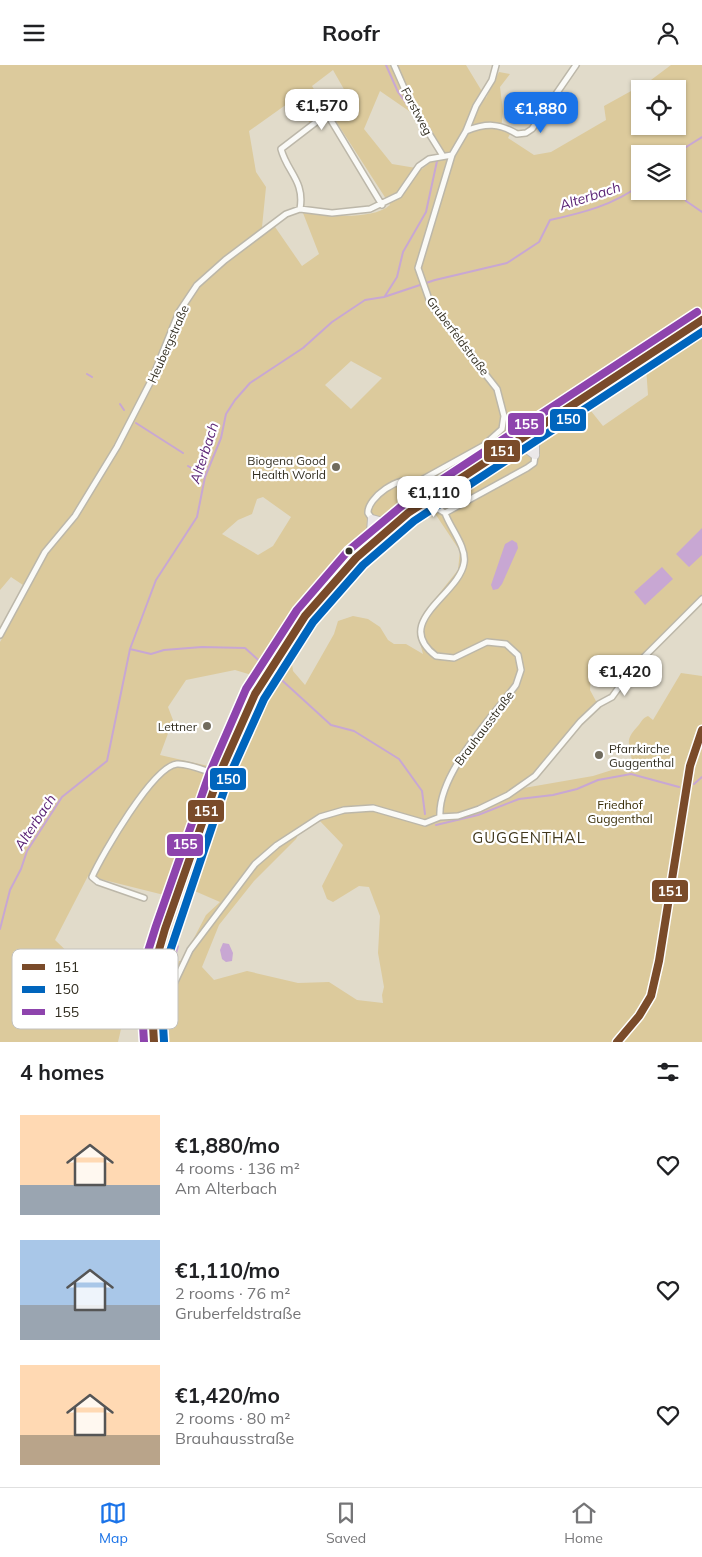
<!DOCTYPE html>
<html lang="en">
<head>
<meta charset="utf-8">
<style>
	body { margin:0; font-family:Mulish,sans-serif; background:#f2f2f2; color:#202124; height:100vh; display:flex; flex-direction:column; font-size:19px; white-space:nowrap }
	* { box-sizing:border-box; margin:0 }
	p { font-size:16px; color:#757577 }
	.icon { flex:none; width:28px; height:28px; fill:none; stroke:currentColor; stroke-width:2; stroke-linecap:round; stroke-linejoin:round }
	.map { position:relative; height:977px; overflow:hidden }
	.drawer { display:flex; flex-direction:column; background:#fff; flex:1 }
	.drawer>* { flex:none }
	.fabs { position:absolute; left:631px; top:15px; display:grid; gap:10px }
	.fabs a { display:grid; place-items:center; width:55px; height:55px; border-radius:0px; background:#fff; box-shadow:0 1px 4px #0004; font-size:25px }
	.price { position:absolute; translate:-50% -42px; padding:0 11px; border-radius:10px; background:#fff; color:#222; font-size:16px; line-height:32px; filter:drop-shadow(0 1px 2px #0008) }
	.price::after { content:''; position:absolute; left:50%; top:30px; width:15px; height:11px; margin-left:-8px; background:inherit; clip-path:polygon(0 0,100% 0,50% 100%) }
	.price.on { background:#1a73e8; color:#fff }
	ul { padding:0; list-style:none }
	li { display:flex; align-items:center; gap:15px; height:125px; padding:0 20px }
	li span { display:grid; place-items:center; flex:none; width:140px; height:100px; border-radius:0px; color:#555 }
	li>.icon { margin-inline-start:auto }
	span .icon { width:60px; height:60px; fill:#fffc; stroke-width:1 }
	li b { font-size:21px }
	h2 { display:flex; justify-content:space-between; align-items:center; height:60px; padding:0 20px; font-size:21px }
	header { display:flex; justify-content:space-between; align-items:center; height:65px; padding:0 20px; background:#fff; font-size:22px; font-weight:700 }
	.menu { display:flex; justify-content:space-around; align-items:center; height:70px; border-top:1px solid #e0e0e0; background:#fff; font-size:14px; color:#757577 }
	.menu a { display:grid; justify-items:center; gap:2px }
	.menu .on { color:#1a73e8 }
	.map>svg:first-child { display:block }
	.green { fill:#dcca9c; fill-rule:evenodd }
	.water { fill:#c8a7d3 }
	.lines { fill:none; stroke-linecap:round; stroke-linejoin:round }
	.stream { stroke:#c8a7d3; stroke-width:2 }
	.minor-casing { stroke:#bcb7a9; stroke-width:8 }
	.secondary-casing { stroke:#bcb7a9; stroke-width:9 }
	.primary-casing { stroke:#bdb9b0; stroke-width:10 }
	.minor { stroke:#fafaf7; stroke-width:5 }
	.secondary { stroke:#fafaf7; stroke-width:7 }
	.primary { stroke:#ebe8e9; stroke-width:8 }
	.primary-bridge-casing { stroke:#bdb9b0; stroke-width:10; stroke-linecap:butt }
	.primary-bridge { stroke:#ebe8e9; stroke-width:8 }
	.bus-1-casing { stroke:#fff; stroke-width:11 }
	.bus-2-casing { stroke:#fff; stroke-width:11 }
	.bus-3-casing { stroke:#fff; stroke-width:11 }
	.bus-1 { stroke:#7a4b2a; stroke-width:8 }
	.bus-2 { stroke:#0065bd; stroke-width:8 }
	.bus-3 { stroke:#8e44ad; stroke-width:8 }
	.poi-dot { fill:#706b5d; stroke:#fff; stroke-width:2 }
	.bus-dot { fill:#332f22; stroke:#fff; stroke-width:2 }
	.labels { text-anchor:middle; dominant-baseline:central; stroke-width:4.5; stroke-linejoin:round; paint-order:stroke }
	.street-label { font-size:12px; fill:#332f22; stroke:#fff }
	.poi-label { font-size:12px; fill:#332f22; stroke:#fff; text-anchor:end }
	.park-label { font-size:12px; fill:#382c05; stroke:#fff }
	.water-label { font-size:14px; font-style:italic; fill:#5b2476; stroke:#fff }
	.quarter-label { font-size:15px; letter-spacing:1px; fill:#42381d; stroke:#fff }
	.key { fill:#fff; stroke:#c2c1bd; stroke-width:1 }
	.key-label { font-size:14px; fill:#332f22 }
	.line-badge { stroke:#fff; stroke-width:2 }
	.badge-label { font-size:14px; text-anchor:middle; font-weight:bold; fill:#fff }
</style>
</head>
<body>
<header><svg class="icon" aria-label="menu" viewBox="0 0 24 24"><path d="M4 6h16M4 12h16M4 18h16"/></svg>Roofr<svg class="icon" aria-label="person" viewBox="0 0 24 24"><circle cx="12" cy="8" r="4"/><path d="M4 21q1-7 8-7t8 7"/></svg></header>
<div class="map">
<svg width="702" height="977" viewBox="0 0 702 977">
	<rect width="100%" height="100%" fill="#e1dbca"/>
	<path class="green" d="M0,0h466l20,33 13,-26 11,2 -10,13 3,24 -2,18 9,5 -2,4 26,17 17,-3 55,-32 -2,-14 47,-26 20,-15h31v532l-69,68 -24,-6 -11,5 -7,12 -1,14 7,13 -79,86 75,-13 38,-12c3,-18 -10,-20 6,-37 4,-4 5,-9 11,-11l5,4 28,-47 21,3v366h-542v-31l19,-50h3l24,-46 14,-13 -30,-13 -3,-9 -19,16 -80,-20 -33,64 22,21 20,10 19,14 11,18 -9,39h-118v-400l29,-53 -18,-12 -11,13zM333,5l16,28 -19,14 60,93c-19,16 -63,10 -87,8l16,41 -17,12 -29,-42 -11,3 4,-40 -10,-15 -7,-41 45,-32 17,26 13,-10 1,-7 -13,-22zM640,24h38v37h-38zM380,26l29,20 11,4 23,38 -21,16 -30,-5 -28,-35zM640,89h38v37h-38zM351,296l31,17 -31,31 -26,-24zM646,302l2,28 -45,31 -16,-20 -3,-15 33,-22zM263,432l28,20 -18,29 -15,9 -36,-21 16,-14 14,-6 5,-15zM430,441l30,45 -2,19 -32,40 -9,22 6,22 -17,-10h-12l-6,-4 -8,-13 -12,-8 -15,-3 -15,5 -4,13 -29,51 -12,-14 -1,-7 -18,-17 31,-45 33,-11 61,-64zM235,605l20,6 -38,92 -57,-13 13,-35 -5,-13 18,-27zM318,754l25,26 -21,41 5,13 6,3 26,-16 10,1 11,29 -2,37 6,34 -2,8 1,8 -26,-3 -28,-18 -31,1 -51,-12 -33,9 -12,-13 17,-42 35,-44 42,-42 5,-10z"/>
	<path class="water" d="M702,463v27l-13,12 -13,-13z
		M512,475l5,3 1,5 -16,36 -4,5 -5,1 -2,-5 14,-41z
		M662,502l11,12 -28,26 -11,-13z
		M176,878l3,3 -3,11 -5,3 -3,-4 3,-10z
		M223,878l6,1 4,9 -1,8 -6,1 -4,-3 -2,-9z"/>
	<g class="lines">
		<path class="stream" d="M386,0l12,27 17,23
			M675,89l27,-17
			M678,115l8,21 16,11
			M385,231l12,-19 6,-25 23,-40 11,-51
			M87,309l5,3
			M120,339l4,6
			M136,358l47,30
			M188,401l17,10
			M130,584l21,5 13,-4 38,-3 43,1 20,18
			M274,608l57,52 23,6 45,28 23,32 3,23
			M694,719l8,-7
			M436,760l42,-10 41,-16 34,-4 24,-6 21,-9 33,-6 48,13
			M0,864l10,-39 11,-21 6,-18 35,-54 45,-36 23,-112 26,-69 41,-63 8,-40 16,-39 5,-24 9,-14 15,-17 53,-35 29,-26 33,-22 19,-3 51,-17 72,-17 32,-21 11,-22c32,-7 64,-15 90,-35"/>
		<g class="minor-casing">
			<path id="minor" d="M394,0l18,41 31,50
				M466,66c20,-8 33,-8 51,3l9,-1 6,-4 44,-64
				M300,144c5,-28 -13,-37 -19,-60l43,-33 5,1 53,88
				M416,418l67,-37 19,-17 2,-13 -7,-27 -66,-84 -13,-37 34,-113 14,-24 10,-25 16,-26 4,-15
				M445,448c5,15 22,34 19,50 -5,32 -73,59 -28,93l18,2 33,-16 19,2 12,11 3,15 -5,15c-24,32 -79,90 -76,132l18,-1 21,-7 29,-14 27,-19 45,-54 19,-18 13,-7 20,-28 70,-70
				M372,454l-4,-6c-1,-15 32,-39 47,-31 13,7 16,25 30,31l82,-45 7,-5 1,-8
				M0,570l45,-83 30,-36 42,-69 35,-68 27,-67 18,-27 28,-25 61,-46 14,-5 32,4 38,-4 29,-14 20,-29 10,-7 23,-4
				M144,833l-46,-16 -6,-5c10,-22 61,-111 85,-113 12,-1 30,8 42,11
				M154,961l36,-76 65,-86 22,-19 43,-28 24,-7 29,-2 52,15 15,-6"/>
		</g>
		<g class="secondary-casing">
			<path id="secondary" d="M617,977l22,-26 12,-20 8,-35 31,-195 12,-36"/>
		</g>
		<g class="primary-casing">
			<path id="primary" d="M510,381l17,3 8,6
				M535,390v-15l4,-13
				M437,427l265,-172
				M370,480l2,-26 11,3 16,-4
				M154,977c-1,-25 -4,-51 1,-76 7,-38 24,-75 36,-111 15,-43 29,-87 48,-128 42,-90 105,-168 185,-226"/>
		</g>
		<use href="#minor" class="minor"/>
		<use href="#secondary" class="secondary"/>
		<use href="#primary" class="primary"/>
		<g class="primary-bridge-casing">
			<path id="primary-bridge" d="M424,436l13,-9"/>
		</g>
		<use href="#primary-bridge" class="primary-bridge"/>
		<g class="bus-1-casing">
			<path id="bus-1" d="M154,977l-2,-33 2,-42 11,-38 54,-154 36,-81 50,-78 51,-58 52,-45 294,-193
				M617,977l22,-26 12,-20 8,-35 31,-195 12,-36"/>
		</g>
		<g class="bus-2-casing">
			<path id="bus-2" d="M164,976l-2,-32 2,-40 64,-190 36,-80 49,-77 50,-57 51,-44 288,-189"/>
		</g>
		<g class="bus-3-casing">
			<path id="bus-3" d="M144,977l-2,-33 2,-45 12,-38 54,-154 36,-83 51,-79 51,-59 55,-46 294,-193"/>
		</g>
		<use href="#bus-1" class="bus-1"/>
		<use href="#bus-2" class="bus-2"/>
		<use href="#bus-3" class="bus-3"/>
	</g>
	<g class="poi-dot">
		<circle cx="336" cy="402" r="5"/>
		<circle cx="207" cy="661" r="5"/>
		<circle cx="599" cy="690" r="5"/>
	</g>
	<circle class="bus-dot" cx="349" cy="486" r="4.5"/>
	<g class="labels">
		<g class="street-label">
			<text transform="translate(417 46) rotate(62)">Forstweg</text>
			<text transform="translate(458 271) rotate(53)">Gruberfeldstraße</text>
			<text transform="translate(168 279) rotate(-66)">Heubergstraße</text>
			<text transform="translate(484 663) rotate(-53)">Brauhausstraße</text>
		</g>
		<g class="poi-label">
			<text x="326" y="395">Biogena Good<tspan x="326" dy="14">Health World</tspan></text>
			<text x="197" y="661">Lettner</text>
			<text x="609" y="683" text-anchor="start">Pfarrkirche<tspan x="609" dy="14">Guggenthal</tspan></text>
		</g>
		<g class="park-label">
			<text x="620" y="739">Friedhof<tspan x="620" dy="14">Guggenthal</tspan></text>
		</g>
		<g class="water-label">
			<text transform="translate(590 131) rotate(-18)">Alterbach</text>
			<text transform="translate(204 388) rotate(-72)">Alterbach</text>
			<text transform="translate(35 757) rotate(-57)">Alterbach</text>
		</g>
		<g class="quarter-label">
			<text x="529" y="772">GUGGENTHAL</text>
		</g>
	</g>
	<rect x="12" y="884" width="166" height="80" rx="8" class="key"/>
	<rect x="22" y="899" width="23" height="6" fill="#7a4b2a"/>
	<rect x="22" y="921" width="23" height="7" fill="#0065bd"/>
	<rect x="22" y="944" width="23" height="6" fill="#8e44ad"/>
	<g class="key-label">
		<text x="54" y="907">151</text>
		<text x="54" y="929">150</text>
		<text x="54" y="952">155</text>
	</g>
	<g class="line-badge">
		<rect x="549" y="343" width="38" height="24" rx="5" fill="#0065bd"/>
		<rect x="507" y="347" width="38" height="24" rx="5" fill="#8e44ad"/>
		<rect x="483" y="374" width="38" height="24" rx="5" fill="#7a4b2a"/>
		<rect x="209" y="702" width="38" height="24" rx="5" fill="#0065bd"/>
		<rect x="187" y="734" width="38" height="24" rx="5" fill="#7a4b2a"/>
		<rect x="166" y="768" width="38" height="24" rx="5" fill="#8e44ad"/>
		<rect x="651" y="814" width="38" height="24" rx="5" fill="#7a4b2a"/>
	</g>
	<g class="badge-label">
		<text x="568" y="359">150</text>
		<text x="526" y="364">155</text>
		<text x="502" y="391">151</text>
		<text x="228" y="719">150</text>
		<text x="206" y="751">151</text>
		<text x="185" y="784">155</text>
		<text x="670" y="831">151</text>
	</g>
</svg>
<div class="fabs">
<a><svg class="icon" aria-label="locate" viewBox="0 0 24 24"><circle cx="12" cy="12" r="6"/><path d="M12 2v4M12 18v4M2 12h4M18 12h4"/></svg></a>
<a><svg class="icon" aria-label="layers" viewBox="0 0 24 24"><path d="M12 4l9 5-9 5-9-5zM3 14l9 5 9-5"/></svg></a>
</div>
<b class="price" style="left:322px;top:66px">€1,570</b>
<b class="price on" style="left:541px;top:69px">€1,880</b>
<b class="price" style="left:434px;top:453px">€1,110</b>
<b class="price" style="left:625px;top:632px">€1,420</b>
</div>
<section class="drawer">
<h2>4 homes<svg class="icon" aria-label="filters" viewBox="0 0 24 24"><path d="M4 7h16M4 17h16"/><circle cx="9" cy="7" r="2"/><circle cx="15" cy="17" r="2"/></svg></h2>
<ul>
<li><span style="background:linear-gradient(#ffd9b3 70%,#9aa5b1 0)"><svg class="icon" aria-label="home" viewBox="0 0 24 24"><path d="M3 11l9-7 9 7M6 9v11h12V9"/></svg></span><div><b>€1,880/mo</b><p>4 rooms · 136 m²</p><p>Am Alterbach</p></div><svg class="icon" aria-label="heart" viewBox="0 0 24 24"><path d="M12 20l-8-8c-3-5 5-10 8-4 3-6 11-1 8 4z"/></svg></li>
<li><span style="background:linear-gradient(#a9c7e8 65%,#9aa5b1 0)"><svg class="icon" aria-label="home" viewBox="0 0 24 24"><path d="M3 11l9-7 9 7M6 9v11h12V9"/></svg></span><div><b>€1,110/mo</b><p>2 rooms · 76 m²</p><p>Gruberfeldstraße</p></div><svg class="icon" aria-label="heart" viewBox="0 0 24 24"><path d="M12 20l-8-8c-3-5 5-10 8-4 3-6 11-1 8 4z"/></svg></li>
<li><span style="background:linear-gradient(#ffd9b3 70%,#b9a48a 0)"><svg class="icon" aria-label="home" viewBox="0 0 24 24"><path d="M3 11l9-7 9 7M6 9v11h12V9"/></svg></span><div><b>€1,420/mo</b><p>2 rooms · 80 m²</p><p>Brauhausstraße</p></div><svg class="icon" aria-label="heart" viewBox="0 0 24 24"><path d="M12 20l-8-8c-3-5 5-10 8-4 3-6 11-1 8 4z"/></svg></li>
</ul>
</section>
<nav class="menu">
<a class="on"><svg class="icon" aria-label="map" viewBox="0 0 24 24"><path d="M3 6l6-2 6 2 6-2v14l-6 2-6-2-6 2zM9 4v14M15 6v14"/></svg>Map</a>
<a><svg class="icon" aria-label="saved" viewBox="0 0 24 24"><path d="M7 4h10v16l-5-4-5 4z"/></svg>Saved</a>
<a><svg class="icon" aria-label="home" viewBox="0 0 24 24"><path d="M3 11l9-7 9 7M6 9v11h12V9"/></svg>Home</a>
</nav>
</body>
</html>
